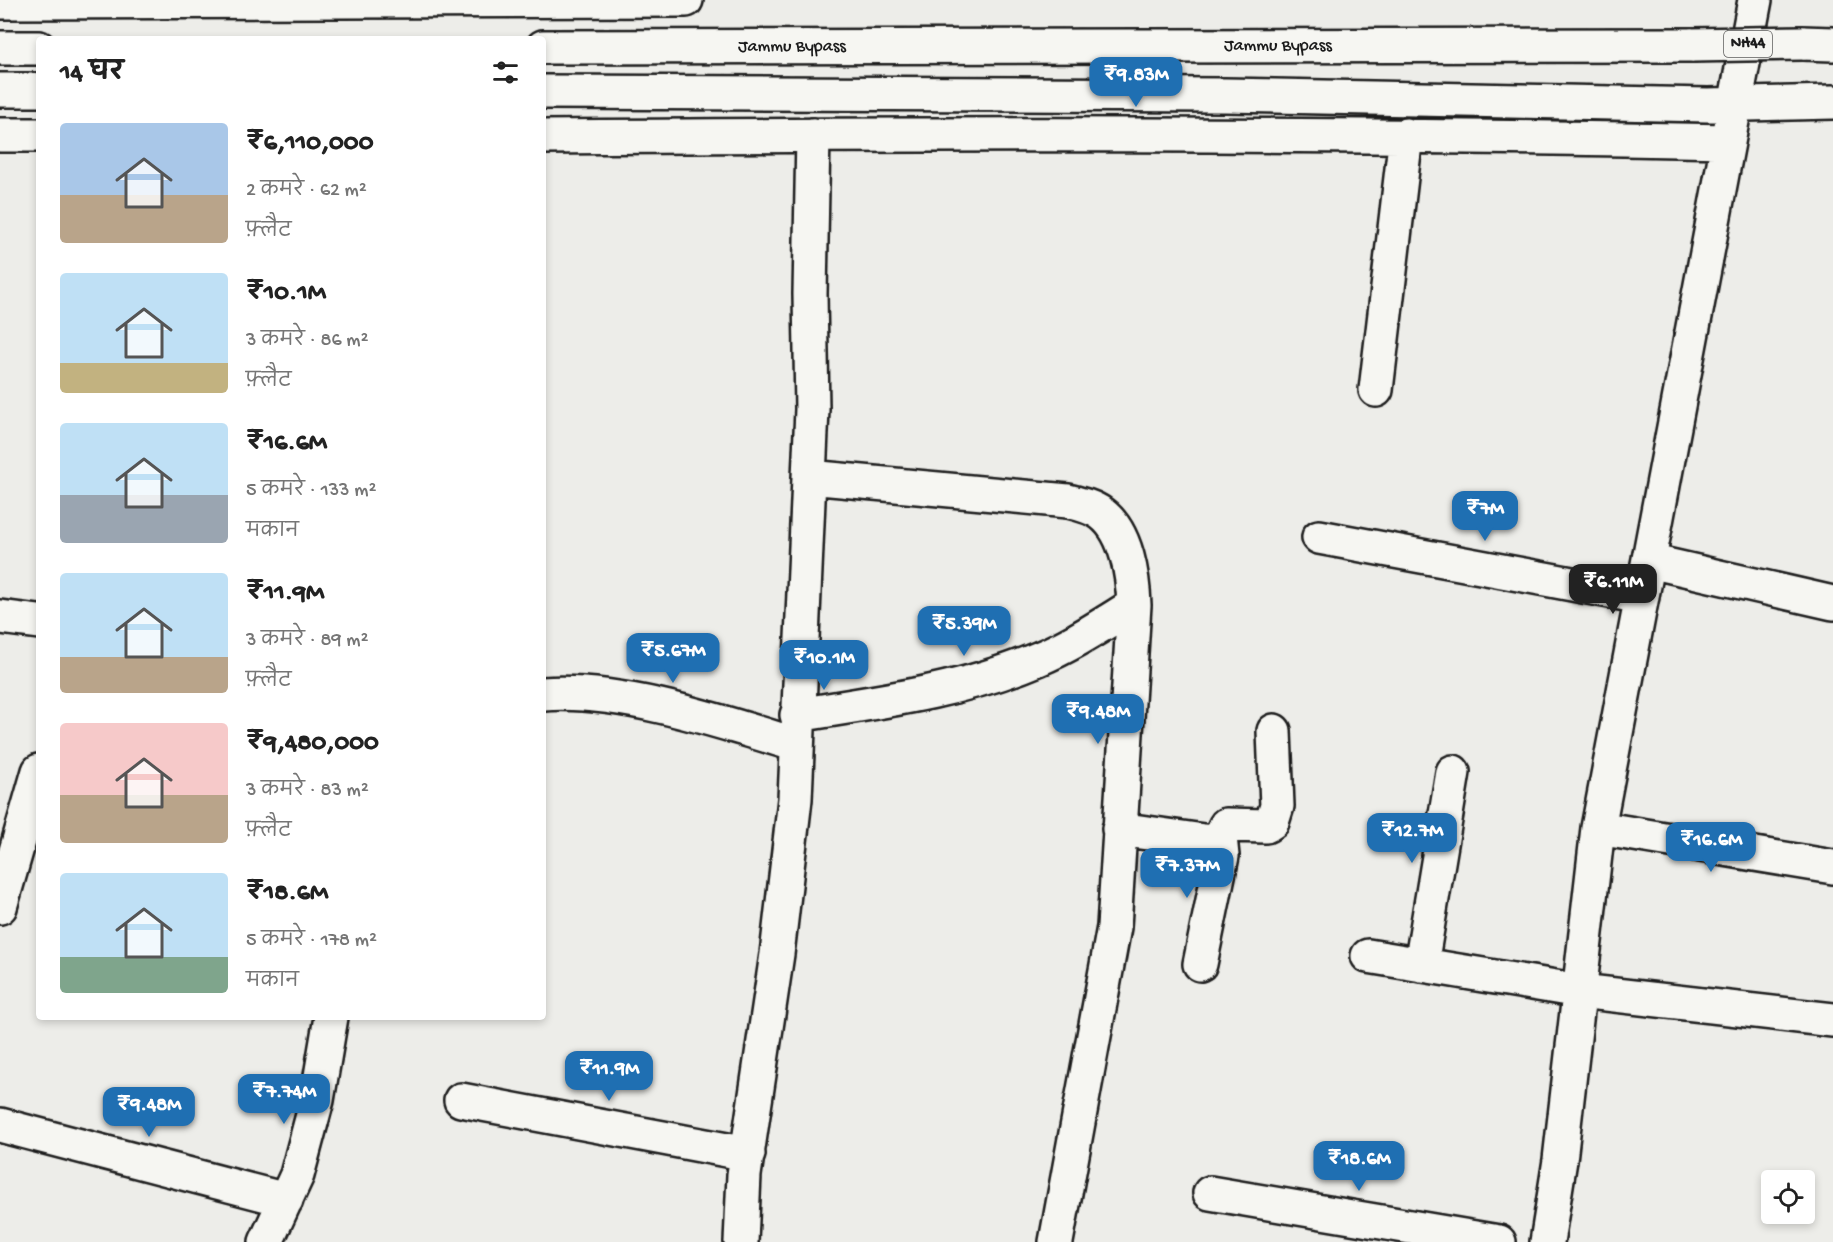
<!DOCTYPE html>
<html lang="hi">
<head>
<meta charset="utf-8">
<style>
	body { margin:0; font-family:"Gochi Hand","Playpen Sans Deva",sans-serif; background:#f2f2f2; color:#222; height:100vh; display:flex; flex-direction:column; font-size:22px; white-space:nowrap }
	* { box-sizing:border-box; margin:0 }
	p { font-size:20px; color:#767676 }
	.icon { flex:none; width:33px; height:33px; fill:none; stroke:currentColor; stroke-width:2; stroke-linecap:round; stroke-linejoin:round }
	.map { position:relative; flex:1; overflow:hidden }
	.drawer { position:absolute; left:36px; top:36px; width:510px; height:984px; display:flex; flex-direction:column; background:#fff; border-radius:6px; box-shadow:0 3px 9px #0003 }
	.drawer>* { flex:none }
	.fabs { position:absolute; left:1761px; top:1170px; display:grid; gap:12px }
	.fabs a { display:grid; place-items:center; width:54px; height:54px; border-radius:6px; background:#fff; box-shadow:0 3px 9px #0003; font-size:30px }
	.price { position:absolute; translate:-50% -51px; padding:0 14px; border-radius:12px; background:#1f6fb2; color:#fff; font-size:20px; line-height:39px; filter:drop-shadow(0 2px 3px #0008) }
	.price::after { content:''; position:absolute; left:50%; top:36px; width:18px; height:14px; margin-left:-9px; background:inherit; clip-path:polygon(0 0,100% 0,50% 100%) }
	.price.current { background:#222; color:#fff }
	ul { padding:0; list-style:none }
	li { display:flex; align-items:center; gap:18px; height:150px; padding:0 24px }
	li span { display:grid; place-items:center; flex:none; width:168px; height:120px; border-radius:6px; color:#555 }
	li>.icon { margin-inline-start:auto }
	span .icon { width:72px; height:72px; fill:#fffc; stroke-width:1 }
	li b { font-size:26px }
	h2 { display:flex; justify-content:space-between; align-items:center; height:72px; padding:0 24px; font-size:26px }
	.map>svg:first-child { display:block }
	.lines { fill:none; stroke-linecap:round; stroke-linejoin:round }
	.minor-casing { stroke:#1c1c1c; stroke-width:38 }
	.highway-casing { stroke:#1c1c1c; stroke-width:38 }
	.minor { stroke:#f6f6f2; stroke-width:33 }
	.highway { stroke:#f6f6f2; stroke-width:33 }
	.highway-bridge-casing { stroke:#1c1c1c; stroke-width:38; stroke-linecap:butt }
	.highway-bridge { stroke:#f6f6f2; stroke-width:33 }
	.labels { text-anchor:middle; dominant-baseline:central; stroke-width:5; stroke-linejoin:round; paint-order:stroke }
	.shield { fill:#f6f6f2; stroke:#5d5d5c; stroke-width:1.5 }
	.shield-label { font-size:16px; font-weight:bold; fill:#1c1c1c }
	.street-label { font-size:18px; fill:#1c1c1c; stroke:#f6f6f2 }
</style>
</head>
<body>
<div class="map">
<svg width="1833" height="1242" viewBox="0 0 1833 1242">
	<rect width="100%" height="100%" fill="#edede9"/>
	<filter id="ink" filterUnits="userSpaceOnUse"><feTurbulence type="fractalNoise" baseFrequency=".0167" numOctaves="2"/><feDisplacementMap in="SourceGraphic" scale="12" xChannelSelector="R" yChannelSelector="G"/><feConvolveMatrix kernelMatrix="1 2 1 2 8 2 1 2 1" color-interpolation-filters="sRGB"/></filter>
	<g filter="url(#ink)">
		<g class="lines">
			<g class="minor-casing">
				<path id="minor" d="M0,90h39
					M543,92l682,3 483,10 125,-3
					M0,135h39
					M543,137c395,-3 790,-4 1185,4
					M1376,390l30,-255
					M809,477l259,24c12,3 25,6 34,13 25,19 31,63 32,91l-20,322 -58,315
					M1319,537l323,60
					M1649,561l184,42
					M0,617l39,5
					M543,694c78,-6 179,28 254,51
					M797,715c81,-13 166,-24 241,-56 34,-14 65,-35 96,-54
					M1598,828l235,39
					M1119,829l92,13 9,-5 6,-12 40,1 6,-4 5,-16 -3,-75
					M0,907l39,-136
					M1368,956l212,35 253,29
					M1200,964l22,-108 -2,-19
					M1421,965l32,-193
					M461,1100l287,54
					M0,1125l286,75
					M1210,1193l289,49
					M266,1242l31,-67 20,-75 14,-83
					M741,1242l3,-67 33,-221 18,-155 17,-390 -2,-115 3,-159
					M1547,1242l13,-82 38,-332 157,-828"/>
			</g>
			<g class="highway-casing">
				<g id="highway">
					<path d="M0,2l686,-2"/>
					<path d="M1802,43l31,1"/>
					<path id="s1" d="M543,47l1150,-2"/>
					<path d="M0,48h39"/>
				</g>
			</g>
			<use href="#minor" class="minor"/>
			<use href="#highway" class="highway"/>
			<g class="highway-bridge-casing">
				<path id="highway-bridge" d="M1693,45l109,-2"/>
			</g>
			<use href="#highway-bridge" class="highway-bridge"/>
		</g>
	</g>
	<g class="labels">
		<rect class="shield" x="1724" y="31" width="48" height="26" rx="4.5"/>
		<g class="shield-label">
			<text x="1748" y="44">NH44</text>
		</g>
		<g class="street-label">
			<text stroke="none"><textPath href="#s1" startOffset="735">Jammu Bypass</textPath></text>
			<text stroke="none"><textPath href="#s1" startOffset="249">Jammu Bypass</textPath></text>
		</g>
	</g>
</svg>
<div class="fabs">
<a><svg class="icon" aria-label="locate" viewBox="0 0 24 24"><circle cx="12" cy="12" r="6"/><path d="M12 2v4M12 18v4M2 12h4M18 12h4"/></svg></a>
</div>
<b class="price" style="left:1136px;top:108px">₹9.83M</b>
<b class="price" style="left:1485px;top:542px">₹7M</b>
<b class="price current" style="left:1613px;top:615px">₹6.11M</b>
<b class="price" style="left:964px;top:657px">₹5.39M</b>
<b class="price" style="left:673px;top:684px">₹5.67M</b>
<b class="price" style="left:824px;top:691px">₹10.1M</b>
<b class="price" style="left:1098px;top:745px">₹9.48M</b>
<b class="price" style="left:1412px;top:864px">₹12.7M</b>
<b class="price" style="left:1711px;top:873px">₹16.6M</b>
<b class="price" style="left:1187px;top:899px">₹7.37M</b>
<b class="price" style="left:609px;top:1102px">₹11.9M</b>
<b class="price" style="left:284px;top:1125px">₹7.74M</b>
<b class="price" style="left:149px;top:1138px">₹9.48M</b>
<b class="price" style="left:1359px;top:1192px">₹18.6M</b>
<section class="drawer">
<h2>14 घर<svg class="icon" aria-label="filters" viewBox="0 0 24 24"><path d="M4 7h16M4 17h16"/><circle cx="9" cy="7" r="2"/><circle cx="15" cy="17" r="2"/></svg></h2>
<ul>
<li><span style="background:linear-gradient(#a9c7e8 60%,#b9a48a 0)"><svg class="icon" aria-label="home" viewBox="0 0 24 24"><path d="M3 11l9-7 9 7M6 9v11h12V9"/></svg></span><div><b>₹6,110,000</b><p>2 कमरे · 62 m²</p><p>फ़्लैट</p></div></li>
<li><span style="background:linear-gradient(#bfe0f5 75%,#c2b280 0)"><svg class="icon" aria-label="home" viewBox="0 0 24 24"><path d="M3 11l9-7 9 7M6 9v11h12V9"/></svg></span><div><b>₹10.1M</b><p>3 कमरे · 86 m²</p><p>फ़्लैट</p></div></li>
<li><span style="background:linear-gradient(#bfe0f5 60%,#9aa5b1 0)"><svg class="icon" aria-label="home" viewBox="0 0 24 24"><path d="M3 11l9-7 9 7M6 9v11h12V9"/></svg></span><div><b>₹16.6M</b><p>5 कमरे · 133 m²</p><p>मकान</p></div></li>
<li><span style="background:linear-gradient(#bfe0f5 70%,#b9a48a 0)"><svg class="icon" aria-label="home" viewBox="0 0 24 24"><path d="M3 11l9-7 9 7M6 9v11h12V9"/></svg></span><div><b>₹11.9M</b><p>3 कमरे · 89 m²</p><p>फ़्लैट</p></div></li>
<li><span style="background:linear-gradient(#f6c9c9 60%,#b9a48a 0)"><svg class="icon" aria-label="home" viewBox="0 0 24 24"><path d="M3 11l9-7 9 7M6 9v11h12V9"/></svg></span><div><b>₹9,480,000</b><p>3 कमरे · 83 m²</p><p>फ़्लैट</p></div></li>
<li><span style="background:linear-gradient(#bfe0f5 70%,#7fa58c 0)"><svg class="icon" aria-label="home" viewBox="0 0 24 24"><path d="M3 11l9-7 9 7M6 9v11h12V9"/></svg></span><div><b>₹18.6M</b><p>5 कमरे · 178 m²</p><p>मकान</p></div></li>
</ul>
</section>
</div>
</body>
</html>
